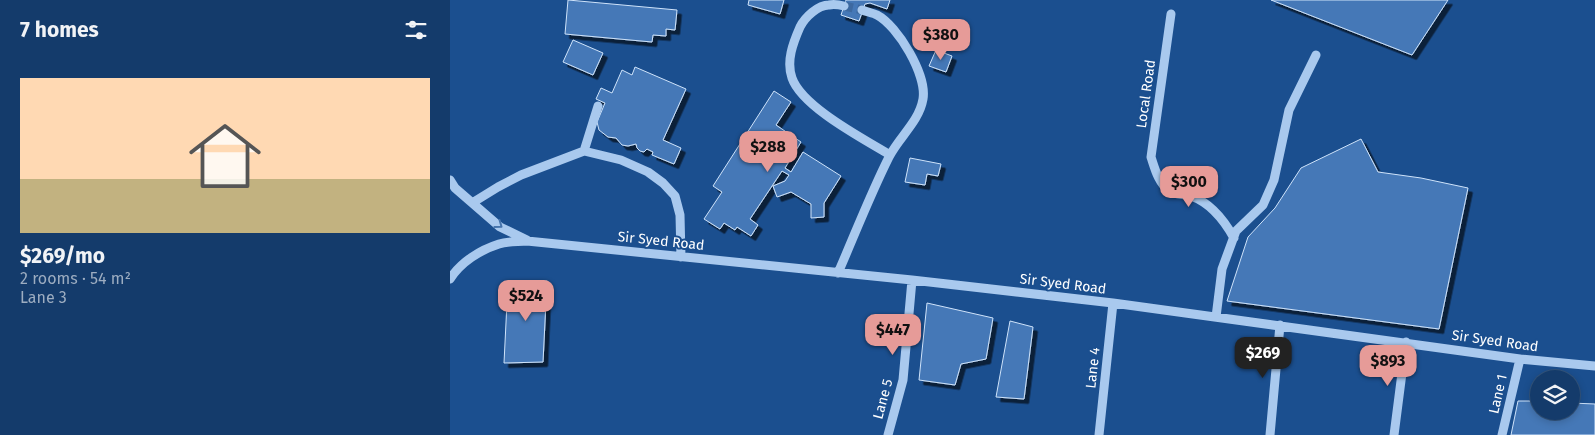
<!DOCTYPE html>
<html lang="en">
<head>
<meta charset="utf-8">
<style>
	body { margin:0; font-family:"Fira Sans",sans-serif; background:#1d4271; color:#f1f3f6; height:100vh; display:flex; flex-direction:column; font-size:19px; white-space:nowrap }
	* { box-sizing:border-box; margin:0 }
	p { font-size:16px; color:#9dadc1 }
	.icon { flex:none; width:28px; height:28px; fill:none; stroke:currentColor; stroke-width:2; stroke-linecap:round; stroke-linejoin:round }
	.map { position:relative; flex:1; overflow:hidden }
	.drawer { display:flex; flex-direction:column; background:#143b6b; width:450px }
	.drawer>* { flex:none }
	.fabs { position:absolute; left:1080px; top:370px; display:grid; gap:10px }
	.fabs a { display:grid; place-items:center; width:50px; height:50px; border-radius:50%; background:#143b6b; box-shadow:0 2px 8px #0003,0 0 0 1px #33557e; font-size:25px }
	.price { position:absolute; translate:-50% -42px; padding:0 11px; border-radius:10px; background:#e69b98; color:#111; font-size:16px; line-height:32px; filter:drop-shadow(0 1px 2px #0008) }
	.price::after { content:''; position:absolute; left:50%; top:30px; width:15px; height:11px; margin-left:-8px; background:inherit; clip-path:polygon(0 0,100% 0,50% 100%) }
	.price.active { background:#222; color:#fff }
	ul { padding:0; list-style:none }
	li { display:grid; align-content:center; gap:10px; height:265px; padding:0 20px }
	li+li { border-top:1px solid #33557e }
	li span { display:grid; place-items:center; height:155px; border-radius:0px; color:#555 }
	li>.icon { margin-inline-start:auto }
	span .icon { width:90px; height:90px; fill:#fffc; stroke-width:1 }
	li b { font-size:21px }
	h2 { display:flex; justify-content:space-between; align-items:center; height:60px; padding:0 20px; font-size:21px }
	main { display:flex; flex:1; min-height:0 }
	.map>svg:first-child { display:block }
	.building { fill:#4478b7; stroke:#cfe3fa; filter:url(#shadow) }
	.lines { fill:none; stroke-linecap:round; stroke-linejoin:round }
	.minor-tunnel { stroke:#3d69a0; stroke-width:9; stroke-dasharray:9 4.5; stroke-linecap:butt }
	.minor { stroke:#a9c9ee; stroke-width:9 }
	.oneway { stroke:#4674ac }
	.labels { text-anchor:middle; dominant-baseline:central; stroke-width:4; stroke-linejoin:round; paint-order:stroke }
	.street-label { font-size:14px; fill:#fff; stroke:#1b4f8f }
</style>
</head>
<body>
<main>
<section class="drawer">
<h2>7 homes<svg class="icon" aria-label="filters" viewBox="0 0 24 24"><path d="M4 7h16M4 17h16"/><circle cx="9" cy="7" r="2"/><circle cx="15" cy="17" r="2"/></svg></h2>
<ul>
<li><span style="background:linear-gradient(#ffd9b3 65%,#c2b280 0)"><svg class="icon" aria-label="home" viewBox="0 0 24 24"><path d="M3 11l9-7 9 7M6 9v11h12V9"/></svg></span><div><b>$269/mo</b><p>2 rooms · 54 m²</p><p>Lane 3</p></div></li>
</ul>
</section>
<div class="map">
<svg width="1145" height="435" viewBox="0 0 1145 435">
	<defs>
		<filter id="shadow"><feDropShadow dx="4.5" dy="4.5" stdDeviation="0" flood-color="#0009"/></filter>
	</defs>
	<rect width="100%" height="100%" fill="#1b4f8f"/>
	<path class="building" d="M118,0l109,10 -2,20 -9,-1v7l-13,-1 -1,7 -87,-8z
		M299,0h35l-4,14 -32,-9z
		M396,0h44l-3,9 -17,-6 -5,1 -6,17 -18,-6z
		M821,0h177l-36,55z
		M123,40l30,13 -10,22 -30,-13z
		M486,50l16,6 -6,16 -17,-6z
		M185,67l51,22 -23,51 18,8 -7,16 -22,-9 1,-3 -6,-3 -3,3 -4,-1 -3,-3 -1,-4 -8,2 -6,-1 -6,-7 -8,-1 -9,-7 -2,-8 8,-19 -9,-4 5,-11 11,5 10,-23 10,5z
		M324,91l17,11 -15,23 25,17 -16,26 6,4 12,-20 38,24 -17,27v14l-13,1v-14l-20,-12 -14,5 -4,-11 12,-5 4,-6 -7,-4 -32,48 8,6 -7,11 -14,-9 -2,3 -11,-7 -4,6 -16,-10 18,-27 -9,-6z
		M911,139l17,33 43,6 47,10 -29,141 -212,-28 21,-64 27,-29 26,-40z
		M460,158l31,6 -3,12 -11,-2 -2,11 -20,-3z
		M97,281l-4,81 -39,1 4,-81z
		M477,303l66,15 -7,41 -25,5 -6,21 -36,-5z
		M560,321l23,6 -9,72 -28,-2z
		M1068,401h21v10h32v-8l24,1v31h-84z"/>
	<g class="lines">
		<path class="minor-tunnel" d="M394,6l18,4"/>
		<path class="minor" d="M394,6c-4,-1 -10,-2 -15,-1 -11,0 -24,12 -29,22 -7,16 -14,34 -8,51 10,29 72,61 98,77
			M721,14l-20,143c4,12 7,25 18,34 5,4 15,3 22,5 20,7 33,24 43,42
			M134,151l14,-45
			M0,180l5,8 45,39 27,13
			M22,203l26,-16 23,-12 63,-24 37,9 27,12 15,11 12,13 5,19 1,42
			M388,273c17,-39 32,-78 51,-116 10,-20 30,-35 34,-58 4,-24 -25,-73 -46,-84 -4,-2 -10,-3 -15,-5
			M0,279c11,-17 30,-29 49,-35 9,-3 19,-2 28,-3l385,39 201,23 407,56 75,7
			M766,317l6,-48 14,-38 27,-26 11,-25 15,-70 27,-55
			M438,435l15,-55 9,-100
			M649,435l14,-132
			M820,435l10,-110
			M944,435l12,-93
			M1052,435l18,-76"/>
	</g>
	<defs><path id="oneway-chevron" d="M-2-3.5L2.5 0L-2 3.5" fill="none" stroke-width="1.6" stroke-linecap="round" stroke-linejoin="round" transform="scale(1.25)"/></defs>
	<use class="oneway" href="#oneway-chevron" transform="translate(49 225) rotate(36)"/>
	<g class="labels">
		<g class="street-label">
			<text transform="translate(696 94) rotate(-82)">Local Road</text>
			<text transform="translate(211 241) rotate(6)">Sir Syed Road</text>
			<text transform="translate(613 284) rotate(7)">Sir Syed Road</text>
			<text transform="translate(1045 341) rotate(8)">Sir Syed Road</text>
			<text transform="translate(643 368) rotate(-84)">Lane 4</text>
			<text transform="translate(1048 394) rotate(-77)">Lane 1</text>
			<text transform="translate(433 399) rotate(-75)">Lane 5</text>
		</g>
	</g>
</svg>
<div class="fabs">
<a><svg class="icon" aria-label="layers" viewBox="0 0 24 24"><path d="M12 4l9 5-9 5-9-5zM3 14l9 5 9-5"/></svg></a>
</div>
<b class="price" style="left:491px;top:61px">$380</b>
<b class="price" style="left:318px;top:173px">$288</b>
<b class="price" style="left:739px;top:208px">$300</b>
<b class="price" style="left:76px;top:322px">$524</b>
<b class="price" style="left:443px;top:356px">$447</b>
<b class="price active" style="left:813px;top:379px">$269</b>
<b class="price" style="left:938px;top:387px">$893</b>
</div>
</main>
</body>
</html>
